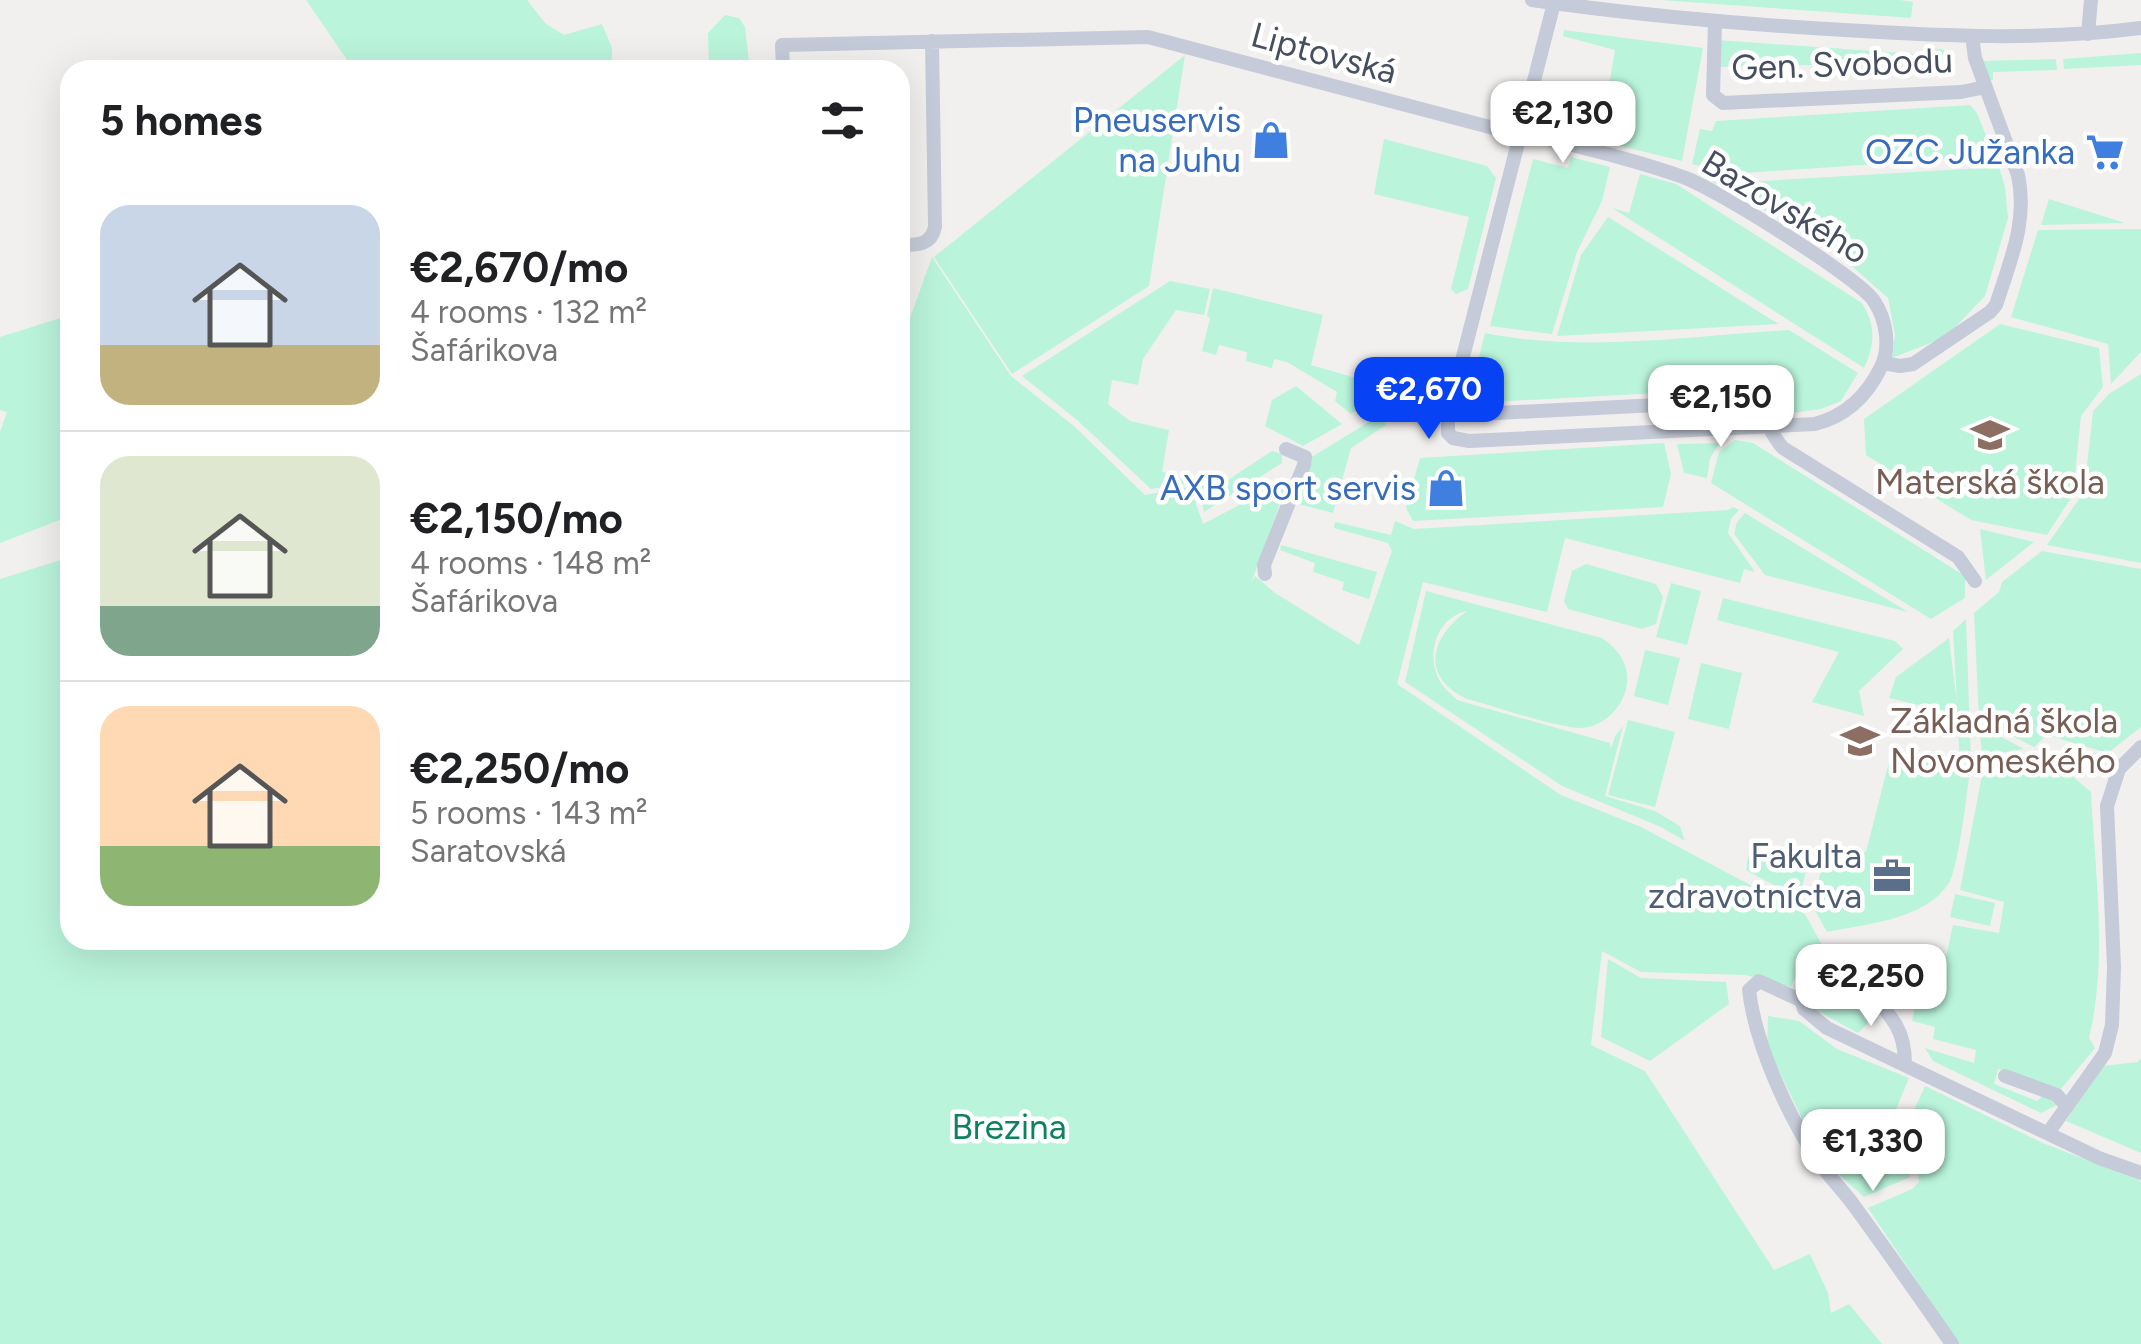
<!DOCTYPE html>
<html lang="en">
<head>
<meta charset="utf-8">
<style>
	body { margin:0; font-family:Figtree,sans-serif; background:#f2f2f2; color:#202124; height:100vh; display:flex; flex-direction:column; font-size:38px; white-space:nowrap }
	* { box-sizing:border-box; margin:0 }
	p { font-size:32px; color:#757577 }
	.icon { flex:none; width:55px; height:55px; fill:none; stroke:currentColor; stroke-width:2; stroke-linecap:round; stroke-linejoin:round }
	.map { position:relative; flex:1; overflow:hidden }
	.panel { position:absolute; left:60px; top:60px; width:850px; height:890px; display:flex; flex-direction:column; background:#fff; border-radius:30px; box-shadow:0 10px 40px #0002 }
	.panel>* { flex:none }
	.price { position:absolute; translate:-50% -85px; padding:0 22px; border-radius:20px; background:#fff; color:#222; font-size:32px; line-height:65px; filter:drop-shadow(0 2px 5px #0008) }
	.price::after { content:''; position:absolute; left:50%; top:60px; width:30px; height:22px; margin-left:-15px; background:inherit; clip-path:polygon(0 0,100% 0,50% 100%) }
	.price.selected { background:#0742f4; color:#fff }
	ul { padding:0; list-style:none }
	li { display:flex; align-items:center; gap:30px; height:250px; padding:0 40px }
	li+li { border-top:2px solid #e0e0e0 }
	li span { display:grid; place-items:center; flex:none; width:280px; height:200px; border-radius:30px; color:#555 }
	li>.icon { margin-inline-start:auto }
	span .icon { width:120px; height:120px; fill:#fffc; stroke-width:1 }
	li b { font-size:42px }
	h2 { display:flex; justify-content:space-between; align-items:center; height:120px; padding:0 40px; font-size:42px }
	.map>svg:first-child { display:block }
	.green { fill:#baf4db }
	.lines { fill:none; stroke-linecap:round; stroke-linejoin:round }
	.street { stroke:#c5cbd8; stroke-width:14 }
	.labels { text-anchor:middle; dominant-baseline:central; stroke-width:9; stroke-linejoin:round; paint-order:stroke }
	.street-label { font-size:35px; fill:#464e5f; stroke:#fff }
	.shop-label { font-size:35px; fill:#366cbe; stroke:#fff; text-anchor:end }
	.education-label { font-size:35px; fill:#785e54; stroke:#fff }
	.service-label { font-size:35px; fill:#4e5e75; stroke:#fff; text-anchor:end }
	.park-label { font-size:35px; fill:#0e825e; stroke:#fff }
</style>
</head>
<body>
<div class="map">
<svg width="2141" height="1344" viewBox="0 0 2141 1344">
	<rect width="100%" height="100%" fill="#f2f0ef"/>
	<path class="green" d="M306,0h221l19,24 18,11 38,-11 10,24v22h-258z
		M1660,0h240l13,2 -2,16z
		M725,15l14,3 6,9 5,43h-41l-1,-37z
		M1564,30l139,18 -21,113 -74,-18 -8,-7 15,-86 -52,-14z
		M1717,40l211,15v-6h14l13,13 -238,5z
		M2141,53v12l-77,4 -1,-10z
		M1185,55l-36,231 -137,88 -78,-117z
		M2056,59l1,11 -64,2v8l-6,1 -5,-20z
		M1970,105l7,8 17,43 -265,18 -37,-10 8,-35 12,2 4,-10z
		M1384,139l103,27 9,12 -28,111 -12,5 -5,-5 18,-72 -95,-23z
		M1571,157l39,10 -8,34 -25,51 -25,82 -62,-8 43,-167 35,9z
		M1999,167l6,20 3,31 -23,78 -39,41 -54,21 3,-23 -7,-37 -51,-45 -46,-29 -90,-48 28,7z
		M1640,174l36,10 186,119c14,22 13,42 2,65l-252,-160 17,5z
		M2049,199l76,24 -84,2z
		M1608,217l164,103 7,4 -222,12 24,-81z
		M2141,229v123l-30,32 -3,-40 -97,-27 27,-87z
		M932,257l79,119 63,50 71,69 45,-8 13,37 86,-45 -38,104 4,-7 20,17 84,52 33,-94 -4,-8 -54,-15 1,-6 56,13 4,-14 19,8 314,-19 5,-3 6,3 -8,9 -3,14 27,39 -11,-3 -4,14 -175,-45 -18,74 -124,-30 -26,102 164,111 80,32 164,87 23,42c-20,6 -29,11 -37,31l-46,-12 -104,-3 -39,-21 -11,94 54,26 129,199 36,-16 18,39 3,20 18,-9 33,40h-1882v-765l70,-22v383h830v-613l10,-9z
		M1170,281l40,8 -6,26 -28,-5 -33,49 -5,26 -26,-5 -4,24 22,17 39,9 -7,42 23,4 2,7 -36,6 -74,-69 -55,-44z
		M1213,288l110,27 -12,50 83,24 -43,25 -16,-13 2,-9 -50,-30 -13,-3 -2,9 -26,-7 1,-9 -28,-7 -3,10 -14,-4 8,-33 -3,-2z
		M70,315v201l-70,27v-111l7,-20 -7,-2v-73z
		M2000,324l99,24 4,39 -22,29 -8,79 -26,40 -76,-15 -105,-65 -2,-36z
		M1789,330l69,43 -17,28 -20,8 -37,5 -51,-25 -243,13 -9,-1 -10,-12 14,-56c100,20 204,3 304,-3z
		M2141,374v189l-94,-18 37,-53 9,-81 16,-17z
		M1296,386l46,38 -39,22 -38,-20 7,-26z
		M1380,415l6,10 -35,23 -18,65 -38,-10 15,-45z
		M1735,440l18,3 212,133v22l-34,21 -220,-136 8,-31z
		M1664,443l7,31 -8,33 -250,14 -7,-13 14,-50z
		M1720,443l-10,15 -3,20 -23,-5 -7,-29z
		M1272,451l10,3v9l-78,49 -7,-35 31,3z
		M1745,513l163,99 -143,-37 -31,-41 3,-12z
		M1980,529l54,13 -48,38z
		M1281,545l96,27 -8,27 -27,-9 2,-8 -31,-10 2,-9 -35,-13z
		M2042,551l99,18v158l-33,26 -61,-18 -13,12 -55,-28 -5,-106 25,-21 3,-10z
		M1586,564l70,20 7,13 -7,27 -14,5 -74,-20 -4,-8 8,-30z
		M1671,583l30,8 -14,54 -31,-8z
		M1426,591l176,47c15,10 27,25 25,45 -2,23 -23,44 -46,45 -24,0 -87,-22 -114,-29 -48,-23 -36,-62 0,-88 -32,7 -42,46 -26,72 4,7 12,12 16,17l153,43 1,6 4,-13 8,-10 -18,70 50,15 25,15 5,15 -24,-14 -99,-41 -157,-104z
		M1723,598l172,43 8,8 -44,42 5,25 -52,-14 27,-50 -122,-32z
		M1966,619l5,142h-11l-3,-47 -68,-16 7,-21 53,-39 8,65 -4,-72z
		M1645,650l35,8 -12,47 -34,-9z
		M1701,663l41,10 -13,56 -41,-10z
		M1628,720l47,12 -20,75 -47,-12z
		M1979,725l45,24 -24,4 -17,10z
		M1892,750l78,18c-2,20 -12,102 -21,115 -24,37 -84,41 -122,49l-15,-27 16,-61 38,8z
		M2031,754l24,7 36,31c4,80 17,168 -2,246l6,10 -34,41 -63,-20 -4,15 43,17 12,-11 8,15 -16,8 -108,-52 -8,-13 49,15 2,-13 -43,-11 2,-12 -23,-6 5,-26c30,-17 28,-38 36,-70l46,8 5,-31 -44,-12 23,-120 22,-13z
		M1748,857l58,14 -7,28 -53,-29z
		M1955,894l40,9 -5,23 -40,-9z
		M1608,959l33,19 85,4 3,22 -79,57 -49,-24z
		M1836,981l32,42 -10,10 -46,-25z
		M1768,1016l31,5 38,28 72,29 -15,36 16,63 -46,20 -43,-39 -54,-112z
		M2141,1058v95l-75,-32 36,-55 36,-4z
		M1925,1086l118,57 98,38v163h-182l-91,-136 44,-19 7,-7 -9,-63z"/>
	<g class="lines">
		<path class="street" d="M1532,0c104,15 207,24 312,30 99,6 198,11 297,-2
			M1715,22l-2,73 10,8 238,-11 25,-5
			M2088,34l3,-34
			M783,70l-1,-25 366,-8 372,98
			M1520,132c54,14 110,26 163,45 30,10 175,100 191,124 12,18 17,46 7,66 -14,29 -35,49 -66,57l-346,17 -16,-3 -5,-5v-18l106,-412
			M900,245c16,0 31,1 35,-18l-3,-186
			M1883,363l17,3 13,-2 77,-52 6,-7c14,-44 32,-83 22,-130l-43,-117 -3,-22
			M1453,397l13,15 11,2 259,-13c36,8 26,24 47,47l175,109 17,24
			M1265,574l-1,-9 40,-100 1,-8 -19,-8
			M1800,1000l-41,-19 -10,9c6,53 38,124 68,169 11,17 26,31 38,48 33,45 65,91 97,137
			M1905,1064c0,-14 -2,-27 -9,-39 -8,-13 -41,-54 -54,-58 -26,-8 -48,19 -38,42l23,19 272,130 42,15
			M2005,1076l52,19 10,12
			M2048,1133l57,-80 7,-28 2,-58 -7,-161 12,-37 22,-22"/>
	</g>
	<defs>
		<g id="shop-bare" transform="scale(3)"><path d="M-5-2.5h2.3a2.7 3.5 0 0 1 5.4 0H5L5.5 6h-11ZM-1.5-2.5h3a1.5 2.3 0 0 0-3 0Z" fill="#3f7fe0" stroke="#fff" stroke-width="2.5" paint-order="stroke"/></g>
		<g id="supermarket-bare" transform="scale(3)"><path d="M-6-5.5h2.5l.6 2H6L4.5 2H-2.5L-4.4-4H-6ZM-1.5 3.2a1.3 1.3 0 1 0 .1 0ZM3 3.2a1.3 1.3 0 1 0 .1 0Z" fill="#3f7fe0" stroke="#fff" stroke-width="2.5" paint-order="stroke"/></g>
		<g id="school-bare" transform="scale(3)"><path d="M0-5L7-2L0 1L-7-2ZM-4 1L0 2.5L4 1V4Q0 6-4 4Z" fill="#8d6e63" stroke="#fff" stroke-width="2.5" paint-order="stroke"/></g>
		<g id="office-bare" transform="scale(3)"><path d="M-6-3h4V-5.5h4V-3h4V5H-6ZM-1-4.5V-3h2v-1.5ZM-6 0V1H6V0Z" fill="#5c6f8a" stroke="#fff" stroke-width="2.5" paint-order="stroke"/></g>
	</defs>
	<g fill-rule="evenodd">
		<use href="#shop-bare" x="1271" y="140"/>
		<use href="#supermarket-bare" x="2105" y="152"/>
		<use href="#school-bare" x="1990" y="435"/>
		<use href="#shop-bare" x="1446" y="488"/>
		<use href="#school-bare" x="1860" y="741"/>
		<use href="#office-bare" x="1892" y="876"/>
	</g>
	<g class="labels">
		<g class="street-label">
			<text transform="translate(1324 53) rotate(15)">Liptovská</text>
			<text transform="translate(1842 64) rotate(-2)">Gen. Svobodu</text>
			<text transform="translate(1785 207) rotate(31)">Bazovského</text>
		</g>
		<g class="shop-label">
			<text x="1241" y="120">Pneuservis<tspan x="1241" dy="40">na Juhu</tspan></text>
			<text x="2075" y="152">OZC Južanka</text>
			<text x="1416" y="488">AXB sport servis</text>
		</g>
		<g class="education-label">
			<text x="1990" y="482">Materská škola</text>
			<text x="1890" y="721" text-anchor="start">Základná škola<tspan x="1890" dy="40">Novomeského</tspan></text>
		</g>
		<g class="service-label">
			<text x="1862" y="856">Fakulta<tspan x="1862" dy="40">zdravotníctva</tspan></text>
		</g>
		<g class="park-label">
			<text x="1009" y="1127">Brezina</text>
		</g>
	</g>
</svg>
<b class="price" style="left:1563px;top:166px">€2,130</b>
<b class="price selected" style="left:1429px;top:442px">€2,670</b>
<b class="price" style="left:1721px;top:450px">€2,150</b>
<b class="price" style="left:1871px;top:1029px">€2,250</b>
<b class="price" style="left:1873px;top:1194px">€1,330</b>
<section class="panel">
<h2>5 homes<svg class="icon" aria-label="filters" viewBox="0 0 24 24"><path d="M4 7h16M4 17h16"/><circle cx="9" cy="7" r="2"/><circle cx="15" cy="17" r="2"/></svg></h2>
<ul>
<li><span style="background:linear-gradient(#c9d6e8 70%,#c2b280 0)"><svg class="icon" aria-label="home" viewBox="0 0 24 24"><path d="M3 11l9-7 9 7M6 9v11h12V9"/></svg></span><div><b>€2,670/mo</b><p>4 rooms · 132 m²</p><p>Šafárikova</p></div></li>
<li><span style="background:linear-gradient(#dfe7d0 75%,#7fa58c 0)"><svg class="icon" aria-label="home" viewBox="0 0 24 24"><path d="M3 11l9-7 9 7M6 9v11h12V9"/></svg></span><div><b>€2,150/mo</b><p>4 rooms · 148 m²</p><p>Šafárikova</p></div></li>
<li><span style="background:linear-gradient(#ffd9b3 70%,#8fb573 0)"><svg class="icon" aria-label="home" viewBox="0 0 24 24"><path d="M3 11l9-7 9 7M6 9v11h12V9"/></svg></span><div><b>€2,250/mo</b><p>5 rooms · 143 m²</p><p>Saratovská</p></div></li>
</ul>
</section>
</div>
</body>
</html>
